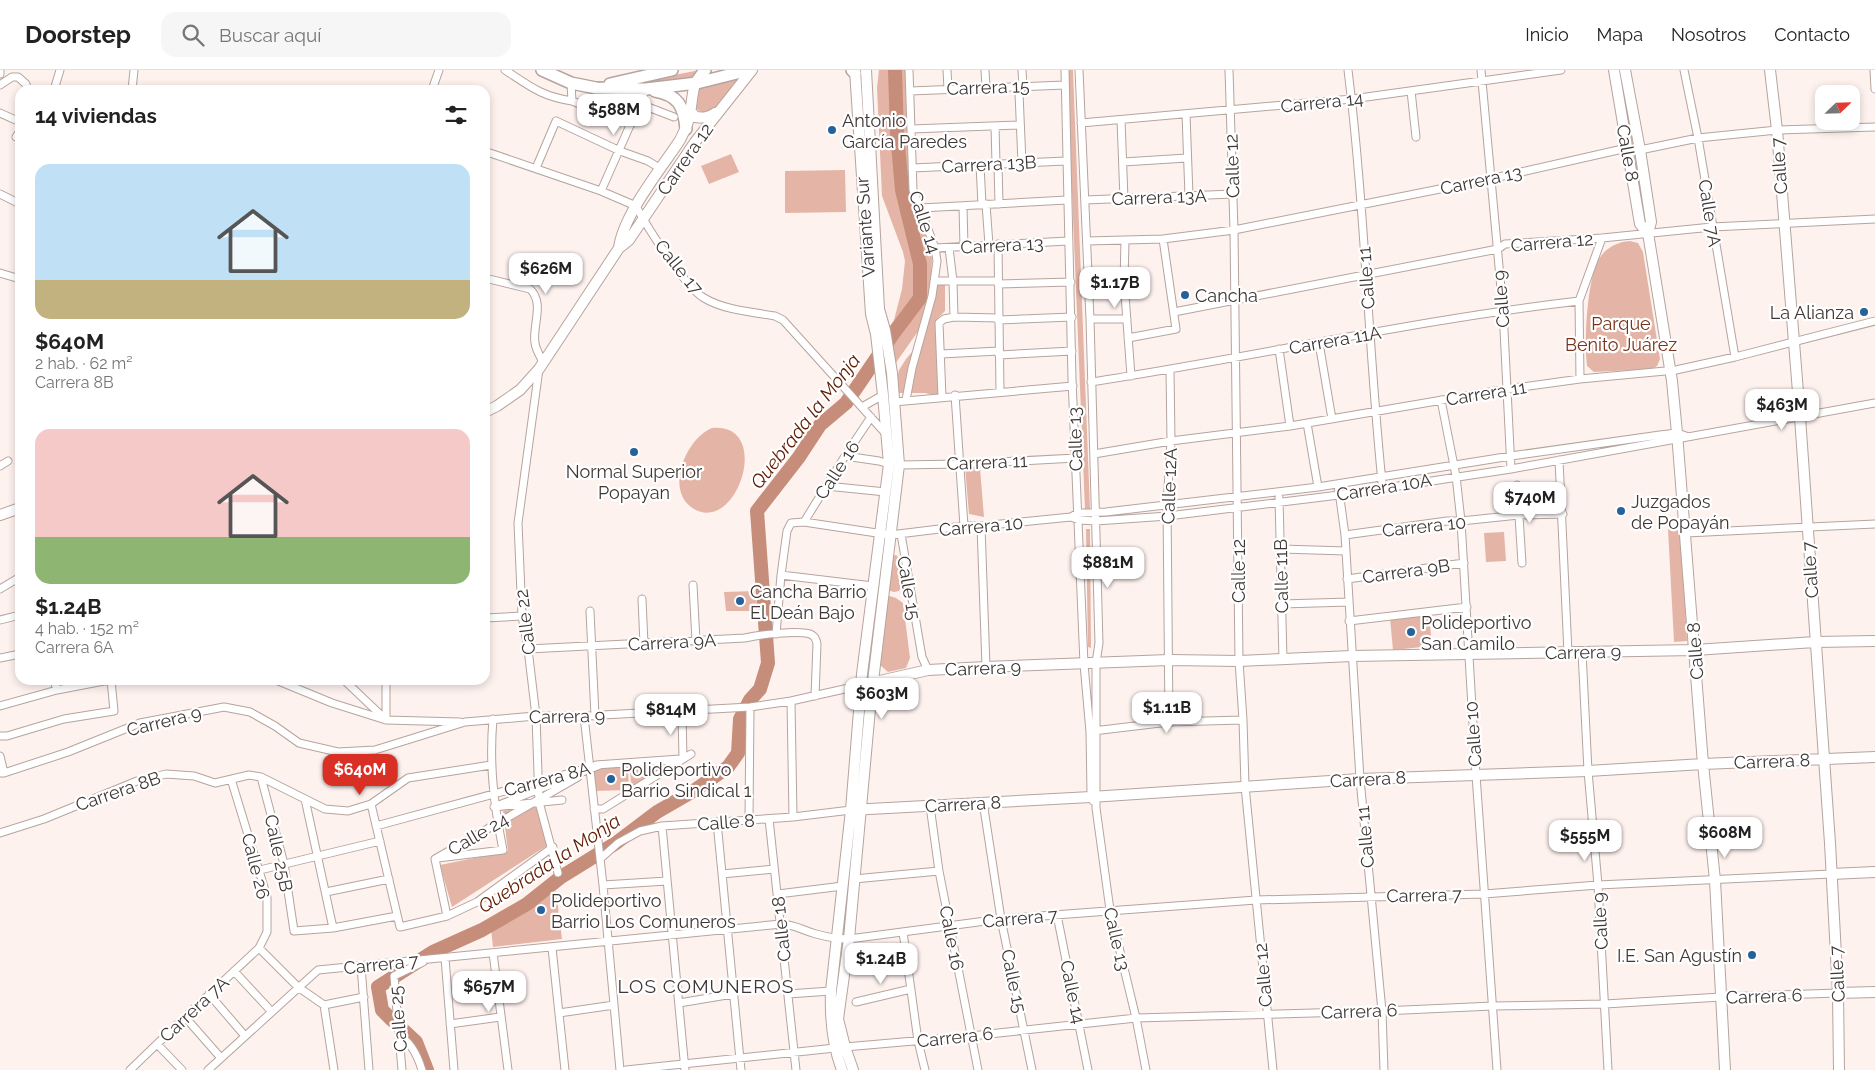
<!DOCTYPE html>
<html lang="es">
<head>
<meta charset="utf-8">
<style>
	body { margin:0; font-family:Raleway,sans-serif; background:#f6f6f6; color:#222; height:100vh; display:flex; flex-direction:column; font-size:19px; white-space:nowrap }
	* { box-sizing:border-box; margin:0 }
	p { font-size:16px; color:#767676 }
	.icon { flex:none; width:28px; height:28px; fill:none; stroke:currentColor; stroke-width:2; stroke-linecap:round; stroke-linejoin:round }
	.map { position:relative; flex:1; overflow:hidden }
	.panel { position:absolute; left:15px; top:15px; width:475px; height:600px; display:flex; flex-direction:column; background:#fff; border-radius:15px; box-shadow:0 2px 8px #0003 }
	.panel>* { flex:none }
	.needle { width:32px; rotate:67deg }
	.tools { position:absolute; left:1815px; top:15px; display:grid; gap:10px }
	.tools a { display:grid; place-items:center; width:45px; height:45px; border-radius:10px; background:#fff; box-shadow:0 2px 8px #0003; font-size:25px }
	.price { position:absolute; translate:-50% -42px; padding:0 11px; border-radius:10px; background:#fff; color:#222; font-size:16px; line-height:32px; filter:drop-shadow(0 1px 2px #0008) }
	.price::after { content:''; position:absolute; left:50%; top:30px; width:15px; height:11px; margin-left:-8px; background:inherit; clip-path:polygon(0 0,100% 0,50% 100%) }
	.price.selected { background:#d93025; color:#fff }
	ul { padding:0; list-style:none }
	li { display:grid; align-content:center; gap:10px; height:265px; padding:0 20px }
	li span { display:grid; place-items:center; height:155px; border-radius:15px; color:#555 }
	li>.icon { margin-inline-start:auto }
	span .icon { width:90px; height:90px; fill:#fffc; stroke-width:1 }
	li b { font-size:21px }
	h2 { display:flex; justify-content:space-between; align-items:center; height:60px; padding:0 20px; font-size:21px }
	header { display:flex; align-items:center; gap:30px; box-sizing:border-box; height:70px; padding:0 25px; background:#fff; border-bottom:1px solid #e0e0e0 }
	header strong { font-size:24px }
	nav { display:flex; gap:28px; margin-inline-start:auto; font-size:18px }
	.search { width:350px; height:45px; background:#f6f6f6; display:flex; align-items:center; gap:12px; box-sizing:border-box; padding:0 18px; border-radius:15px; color:#767676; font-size:19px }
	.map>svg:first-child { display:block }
	.green { fill:#e4b5a6 }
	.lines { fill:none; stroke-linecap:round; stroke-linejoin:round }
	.stream { stroke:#c68d7a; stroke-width:2.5 }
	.river { stroke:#c68d7a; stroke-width:14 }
	.street-casing { stroke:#b6a49e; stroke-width:9 }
	.secondary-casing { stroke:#b6a49e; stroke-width:12 }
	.primary-casing { stroke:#b6a49e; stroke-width:14 }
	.street { stroke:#fff; stroke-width:7 }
	.secondary { stroke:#fff; stroke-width:10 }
	.primary { stroke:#fff; stroke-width:11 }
	.poi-dot { fill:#256299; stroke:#fff; stroke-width:2 }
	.labels { text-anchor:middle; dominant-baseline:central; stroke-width:4.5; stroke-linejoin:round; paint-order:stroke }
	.street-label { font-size:18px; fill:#3f3735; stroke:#fff }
	.poi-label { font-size:18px; fill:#3f3735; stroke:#fff; text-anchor:start }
	.park-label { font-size:18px; fill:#79331a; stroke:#fff }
	.water-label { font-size:19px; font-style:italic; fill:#611c01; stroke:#fff }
	.neighbourhood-label { font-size:19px; letter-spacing:1px; fill:#3f3735; stroke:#fff }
</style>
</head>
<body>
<header>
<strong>Doorstep</strong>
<div class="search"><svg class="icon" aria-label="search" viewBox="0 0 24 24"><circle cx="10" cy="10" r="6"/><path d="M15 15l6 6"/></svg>Buscar aquí</div>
<nav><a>Inicio</a><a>Mapa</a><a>Nosotros</a><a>Contacto</a></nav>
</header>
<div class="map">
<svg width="1875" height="1000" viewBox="0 0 1875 1000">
	<rect width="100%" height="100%" fill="#fef2ef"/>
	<path class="green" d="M700,0l-8,10 -52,4 3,-3z
		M879,0h26l4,119 21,56 2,14 -2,35 -11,36 -24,34 -6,-36 5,-8 8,-31 3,-28 -2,-9 -21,-56 -5,-108z
		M1067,0h6l17,439 -5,1z
		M745,5l-32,38c-22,0 -18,-7 -15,-26z
		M731,84l8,18 -30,12 -8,-18z
		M845,100l1,42 -61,1v-42z
		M1630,171l8,2 5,9 17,107 -3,7 -5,3 -58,3 -7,-6c-3,-26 0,-77 9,-101 6,-15 19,-23 34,-24z
		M937,213h8v28l-8,8 3,73 -3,4 -12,-3h-26l-2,-14 2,-9 7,-11 12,-14z
		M712,358c61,-6 26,106 -18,81 -30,-17 -9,-70 18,-81z
		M965,397l15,1 4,49 -15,-3z
		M1681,458l6,113 -13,1 -6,-113z
		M1086,459h4l1,119 -3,-1z
		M1504,462l2,29 -20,1 -2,-29z
		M896,485l3,3 3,27 -3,6 -5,1 -7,-2 4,-34z
		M755,521l2,20h-31l-2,-19z
		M890,526l6,2 7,5 7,55 -4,10 -18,4 -9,-8 9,-67z
		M1429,545l3,31 -39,4 -3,-32z
		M668,694l-37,23 -1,-21z
		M628,697l1,23 -34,1 -1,-23z
		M540,736l8,39 -96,62 -12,-42 68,-14 -5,-40z
		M556,821l6,48 -69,8 -2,-18z"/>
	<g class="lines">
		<path class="stream" d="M728,697l2,6"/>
		<path class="river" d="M392,950l-10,-10 -4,-23 55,-35 49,-22 45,-26 34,-27 55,-34 41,-31 38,-22 33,-23 10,-14 2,-34 10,-19 10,-11 8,-26 -11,-152 42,-54 21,-32 26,-22 47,-69 27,-36v-34l-18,-74 -5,-57 -2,-63
			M403,960l13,12 11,28"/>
		<g class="street-casing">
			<path id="street" d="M505,0c26,17 36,26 67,31
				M947,0l1,19
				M985,0l1,17
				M1065,0l7,309 12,285 6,68 1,61 2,8
				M1079,0l11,249 9,324 -3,20v145l14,102 26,108 10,52
				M1229,0l5,160 5,431 4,59 2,66 28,284
				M1348,0c17,137 20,275 34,412
				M1481,0l22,240 8,159
				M1684,0l14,68 37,219
				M1874,0l1,19
				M0,4v-4
				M571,13l1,18 59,23
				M0,15l12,-8h6l8,7 1,6
				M54,20l6,-20
				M132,20l2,-20
				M432,20l7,-20
				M910,21l155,-6
				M1411,21l5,46
				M640,34l34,13
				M0,43l20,9
				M1186,44l3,82
				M1121,50l3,79
				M1081,53l271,-24 209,-29
				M995,56l1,38
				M911,59l109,-4
				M16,67l4,-6
				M490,83l111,38 35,15c11,21 49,81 68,92 20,12 48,14 71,18l8,4 103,114
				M1123,92l64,-4
				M1022,93l-3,-70 4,-7 -1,-16
				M998,94l1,40
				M980,95l2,40
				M536,98l20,-47 64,30 28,10 13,8
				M912,98l154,-7
				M601,121l45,-102
				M0,124l20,10
				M1085,130l148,-6
				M986,134l3,41
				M963,136l1,41
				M921,138l146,-8
				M1087,171l76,-2 71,-9 256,-51 137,-31 13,2 58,-12 79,-8 98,-3
				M1125,171l-1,40 7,95
				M998,174l2,148
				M935,178l133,-7
				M0,203l20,6
				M489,209l41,10c15,14 2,37 5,54 1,7 5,13 8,19
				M1088,210l36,1
				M934,211h64
				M998,214l73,-2
				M1174,242l324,-63 7,-5 97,-6 110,-11 163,-8
				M954,247l44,1
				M1090,249h37
				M998,250l74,-3
				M1128,268l48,-9 -13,-90
				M1319,273l13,76
				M1279,279l11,77
				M941,284l58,-3
				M999,285l73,-4
				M539,299l-21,154 4,93 6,33 8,67 3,86 19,71
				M1580,309l-1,-78 23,-63
				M1091,312c163,-25 324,-62 488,-81
				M955,325l9,131
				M942,327l-3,-74 5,-4 10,-2 -1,-36 -4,-33
				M906,330l6,-32 20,-72 5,-35 -2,-13 -22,-58 -4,-120
				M1441,330l15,76 5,45 15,254 21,295
				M894,332l179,-16
				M862,337l21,-12
				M1307,353l11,64
				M1094,384l77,-13 119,-15 217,-37 73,-10 96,-9 59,-13 140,-36
				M845,386l34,5 10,3
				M1559,390l9,193
				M899,395l62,-1 115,-6
				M0,396l8,-5
				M1338,414l7,51 15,244 22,232 2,59
				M1517,415l5,78
				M826,416l60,6
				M1279,428l4,162
				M1071,447l8,3 17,1 72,-5 171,-21 172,-26 364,-66
				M804,452l41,-66 26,-39
				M981,456l5,141
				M1686,463l189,-9
				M901,464l21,123 6,13
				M1345,465l102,-14h14l58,-6 44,-1
				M1281,479l65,2
				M781,505l92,11
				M1347,509l117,-16
				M693,515l3,56
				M0,519l20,-12
				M642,529l2,45
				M1282,534l67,-2
				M590,541l5,105
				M485,548l37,-2
				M0,550l20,-5
				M1349,551l118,-14
				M776,564l5,-59 6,-44 4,-8 13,-1 86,13 74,-9h17l90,-9 7,-4 28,-1 212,-25 193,-31 149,-21 17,-2 9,3
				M528,579l217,-11c13,-3 53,-8 65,-4 5,2 6,5 7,10l-2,52
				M1582,582l6,119 10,114 10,185
				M0,588l20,-4
				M54,610l3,10
				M276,610l56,23 54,17 74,2
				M344,610l40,38
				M791,631l2,116
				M0,636l57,-16 52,-10
				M682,642l1,47
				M584,646l19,169 17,185
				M386,650v-40
				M1169,652l-2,-218 4,-63 -1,-71
				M1093,661l76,-9 74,-2
				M0,666h7l57,-17 50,-8 -3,-31
				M0,686l4,17
				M596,695l84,-6
				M0,703h4l64,-21 72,-29 84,-16 26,5 25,14 24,17 39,9 37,-2 90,-28 71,-6h48l166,-9 41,-6 71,-16
				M261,707l23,87 10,67 39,-3 64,-12
				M305,729l28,129
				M983,732l18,117 31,151
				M371,734l29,123 47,-11 30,-14 76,-55
				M930,736l9,65 39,199
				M594,739h9l88,-55
				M769,749l27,251
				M749,750l1,-113
				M717,752l24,248
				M376,756l224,-61 -106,42 68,-7
				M662,756l23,244
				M0,763l44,-14 93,-38 29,-7 28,2 21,7 34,-8 12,2 64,32 23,2 23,-7 37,-26 83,-13
				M438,788l65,-8c-9,-45 -14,-85 -10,-131
				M600,789l18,-16 22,-12 22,-5 131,-9 58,-7
				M260,800l120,-29
				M722,804l52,-5
				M854,809l85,-8
				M603,815l64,-4
				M326,822l63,-13
				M778,824l65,-8
				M1057,845l31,155
				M447,846l-12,-57 143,-82
				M903,862l15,109 7,29
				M259,878l39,39 26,18 40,-8
				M552,878l13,122
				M493,883l15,117
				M445,888l9,112
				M361,896l8,104
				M234,901l37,40
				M209,924l36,42
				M788,924l43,-3
				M856,932l55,-13
				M679,933l54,-9
				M324,935l10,65
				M559,943l55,-8
				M185,947l36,41
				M450,954l50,-7
				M399,966c13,6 19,21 23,34
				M157,974l25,26
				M845,977l126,-11 165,-18 246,-7 111,-5 112,-2 116,-7 117,-4
				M130,1000l55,-53 74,-69 8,-16v-35l-36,-118
				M208,1000l110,-100 463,-46c16,1 20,6 35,10 11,3 22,5 33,5l152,-20 255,-19 228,-6 114,-9 233,-11
				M402,1000l-8,-94 29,-14
				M626,1000l209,-22"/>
		</g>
		<g class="secondary-casing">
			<path id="secondary" d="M1614,0l26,154 8,9
				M1625,0l15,80 11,72 -3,11 24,148 5,52 26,331 12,116 10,190
				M1770,0l7,60 23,287 30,426 8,150 1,77
				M691,41l4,6c9,1 13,1 20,-4
				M619,178c4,-33 42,-79 61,-108 4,-8 9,-17 10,-27 2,-10 2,-19 5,-29
				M485,342l12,-6 23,-16 19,-21 80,-121 10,-8 66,-98 57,-72
				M0,445l20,-7
				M862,615l66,-15 58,-3 183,-7 70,1 113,-5 343,-6 120,-8 60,-1
				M851,740l240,-13 269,-18 228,-8 115,-7 172,-7
				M1831,804l44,-2
				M1838,923l37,-1
				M842,1000c-10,-26 -12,-51 -11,-79l20,-181 11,-136 27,-210 -6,-69 -7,-61 -5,-20 -16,-244
				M853,1000l-8,-23 -7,-28 11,-80 22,-241 28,-233 -7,-92 -7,-43 -6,-21 -13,-239"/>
		</g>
		<g class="primary-casing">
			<path id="primary" d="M542,0l29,13 25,5 50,1 51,-6 52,-13
				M852,0l3,3
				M610,14l62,-14
				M695,14l10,-14
				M655,21c23,4 29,15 31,38"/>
		</g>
		<use href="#street" class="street"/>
		<use href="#secondary" class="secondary"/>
		<use href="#primary" class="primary"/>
	</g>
	<g class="poi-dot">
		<circle cx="832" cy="60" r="5"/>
		<circle cx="1185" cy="225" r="5"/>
		<circle cx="1864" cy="242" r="5"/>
		<circle cx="634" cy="382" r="5"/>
		<circle cx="1621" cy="441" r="5"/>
		<circle cx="740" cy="531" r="5"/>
		<circle cx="1411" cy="562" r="5"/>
		<circle cx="611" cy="709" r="5"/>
		<circle cx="541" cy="840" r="5"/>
		<circle cx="1752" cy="885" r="5"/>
	</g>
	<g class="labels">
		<g class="street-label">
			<text transform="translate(988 17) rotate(-2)">Carrera 15</text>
			<text transform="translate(1322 32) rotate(-6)">Carrera 14</text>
			<text transform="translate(1628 83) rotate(80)">Calle 8</text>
			<text transform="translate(685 89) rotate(-55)">Carrera 12</text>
			<text transform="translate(989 94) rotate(-3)">Carrera 13B</text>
			<text transform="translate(1232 96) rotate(-92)">Calle 12</text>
			<text transform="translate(1779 96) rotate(-94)">Calle 7</text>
			<text transform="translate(1481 110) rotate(-12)">Carrera 13</text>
			<text transform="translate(1159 127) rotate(-2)">Carrera 13A</text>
			<text transform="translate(1710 143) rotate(81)">Calle 7A</text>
			<text transform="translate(925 152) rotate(72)">Calle 14</text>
			<text transform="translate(865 157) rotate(-94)">Variante Sur</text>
			<text transform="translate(1552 172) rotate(-5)">Carrera 12</text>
			<text transform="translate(1002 175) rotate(-3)">Carrera 13</text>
			<text transform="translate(679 197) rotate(51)">Calle 17</text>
			<text transform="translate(1366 208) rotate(-94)">Calle 11</text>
			<text transform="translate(1501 229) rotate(-94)">Calle 9</text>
			<text transform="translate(1335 270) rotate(-10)">Carrera 11A</text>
			<text transform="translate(1486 323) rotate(-9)">Carrera 11</text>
			<text transform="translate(1075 369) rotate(-92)">Calle 13</text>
			<text transform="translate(987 392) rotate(-2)">Carrera 11</text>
			<text transform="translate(837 400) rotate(-57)">Calle 16</text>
			<text transform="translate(1169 416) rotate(-88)">Calle 12A</text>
			<text transform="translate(1384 417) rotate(-9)">Carrera 10A</text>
			<text transform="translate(981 456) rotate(-5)">Carrera 10</text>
			<text transform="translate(1424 456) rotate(-6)">Carrera 10</text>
			<text transform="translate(1810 500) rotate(-94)">Calle 7</text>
			<text transform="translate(1238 501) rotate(-90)">Calle 12</text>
			<text transform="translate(1406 501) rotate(-8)">Carrera 9B</text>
			<text transform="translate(1281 506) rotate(-91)">Calle 11B</text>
			<text transform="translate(909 518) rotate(80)">Calle 15</text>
			<text transform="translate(525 552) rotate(-97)">Calle 22</text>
			<text transform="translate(672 572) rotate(-3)">Carrera 9A</text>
			<text transform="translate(1695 581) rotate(-94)">Calle 8</text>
			<text transform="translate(1583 582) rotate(-1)">Carrera 9</text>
			<text transform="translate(983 598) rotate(-2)">Carrera 9</text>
			<text transform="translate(567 646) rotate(-1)">Carrera 9</text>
			<text transform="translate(164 651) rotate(-14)">Carrera 9</text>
			<text transform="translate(1473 664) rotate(-94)">Calle 10</text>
			<text transform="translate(1772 691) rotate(-2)">Carrera 8</text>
			<text transform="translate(547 709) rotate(-15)">Carrera 8A</text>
			<text transform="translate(1368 709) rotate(-3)">Carrera 8</text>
			<text transform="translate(118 721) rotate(-19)">Carrera 8B</text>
			<text transform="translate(963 734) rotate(-3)">Carrera 8</text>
			<text transform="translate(726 752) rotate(-4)">Calle 8</text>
			<text transform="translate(478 764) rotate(-30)">Calle 24</text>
			<text transform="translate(1365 767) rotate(-95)">Calle 11</text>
			<text transform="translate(279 783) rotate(78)">Calle 25B</text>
			<text transform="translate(256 796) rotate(76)">Calle 26</text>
			<text transform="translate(1424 825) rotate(-1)">Carrera 7</text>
			<text transform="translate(1020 848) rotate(-5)">Carrera 7</text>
			<text transform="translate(1600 851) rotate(-93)">Calle 9</text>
			<text transform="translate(781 859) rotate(-96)">Calle 18</text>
			<text transform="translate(952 868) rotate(79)">Calle 16</text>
			<text transform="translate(1117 869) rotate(77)">Calle 13</text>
			<text transform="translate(381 894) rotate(-6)">Carrera 7</text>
			<text transform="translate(1837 904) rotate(-93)">Calle 7</text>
			<text transform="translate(1263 905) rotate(-95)">Calle 12</text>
			<text transform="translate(1014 911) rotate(78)">Calle 15</text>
			<text transform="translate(1073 922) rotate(78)">Calle 14</text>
			<text transform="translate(1764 926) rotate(-2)">Carrera 6</text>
			<text transform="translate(194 939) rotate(-43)">Carrera 7A</text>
			<text transform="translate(1359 941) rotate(-2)">Carrera 6</text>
			<text transform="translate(398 949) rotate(-95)">Calle 25</text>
			<text transform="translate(955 967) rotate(-6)">Carrera 6</text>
		</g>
		<g class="poi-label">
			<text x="842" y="50">Antonio<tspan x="842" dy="21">García Paredes</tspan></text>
			<text x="1195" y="225">Cancha</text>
			<text x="1854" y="242" text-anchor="end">La Alianza</text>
			<text x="634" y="401" text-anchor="middle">Normal Superior<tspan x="634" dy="21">Popayan</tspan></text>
			<text x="1631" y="431">Juzgados<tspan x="1631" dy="21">de Popayán</tspan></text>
			<text x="750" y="521">Cancha Barrio<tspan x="750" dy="21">El Deán Bajo</tspan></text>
			<text x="1421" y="552">Polideportivo<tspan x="1421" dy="21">San Camilo</tspan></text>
			<text x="621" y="699">Polideportivo<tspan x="621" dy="21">Barrio Sindical 1</tspan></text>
			<text x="551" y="830">Polideportivo<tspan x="551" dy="21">Barrio Los Comuneros</tspan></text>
			<text x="1742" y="885" text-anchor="end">I.E. San Agustín</text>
		</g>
		<g class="park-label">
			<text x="1621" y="253">Parque<tspan x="1621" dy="21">Benito Juárez</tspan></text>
		</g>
		<g class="water-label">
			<text transform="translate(805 351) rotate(-52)">Quebrada la Monja</text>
			<text transform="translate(549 793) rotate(-33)">Quebrada la Monja</text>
		</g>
		<g class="neighbourhood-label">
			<text x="706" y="916">LOS COMUNEROS</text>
		</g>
	</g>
</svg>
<div class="tools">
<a><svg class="needle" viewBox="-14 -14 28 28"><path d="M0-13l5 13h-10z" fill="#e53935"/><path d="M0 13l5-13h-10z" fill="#767676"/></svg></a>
</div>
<b class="price" style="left:614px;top:66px">$588M</b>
<b class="price" style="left:546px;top:225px">$626M</b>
<b class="price" style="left:1115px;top:239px">$1.17B</b>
<b class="price" style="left:1782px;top:361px">$463M</b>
<b class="price" style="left:1530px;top:454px">$740M</b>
<b class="price" style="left:1108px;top:519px">$881M</b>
<b class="price" style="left:882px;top:650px">$603M</b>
<b class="price" style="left:1167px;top:664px">$1.11B</b>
<b class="price" style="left:671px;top:666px">$814M</b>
<b class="price selected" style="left:360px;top:726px">$640M</b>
<b class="price" style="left:1725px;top:789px">$608M</b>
<b class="price" style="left:1585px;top:792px">$555M</b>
<b class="price" style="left:881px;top:915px">$1.24B</b>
<b class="price" style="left:489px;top:943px">$657M</b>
<section class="panel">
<h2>14 viviendas<svg class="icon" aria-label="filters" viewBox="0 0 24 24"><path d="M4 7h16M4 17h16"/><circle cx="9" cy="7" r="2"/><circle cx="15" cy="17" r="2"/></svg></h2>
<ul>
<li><span style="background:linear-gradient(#bfe0f5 75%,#c2b280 0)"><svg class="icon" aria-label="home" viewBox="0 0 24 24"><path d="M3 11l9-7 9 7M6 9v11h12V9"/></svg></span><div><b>$640M</b><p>2 hab. · 62 m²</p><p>Carrera 8B</p></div></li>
<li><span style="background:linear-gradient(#f6c9c9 70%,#8fb573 0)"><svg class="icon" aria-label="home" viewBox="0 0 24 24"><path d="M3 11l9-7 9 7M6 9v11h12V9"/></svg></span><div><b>$1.24B</b><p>4 hab. · 152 m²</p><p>Carrera 6A</p></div></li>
</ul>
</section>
</div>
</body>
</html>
